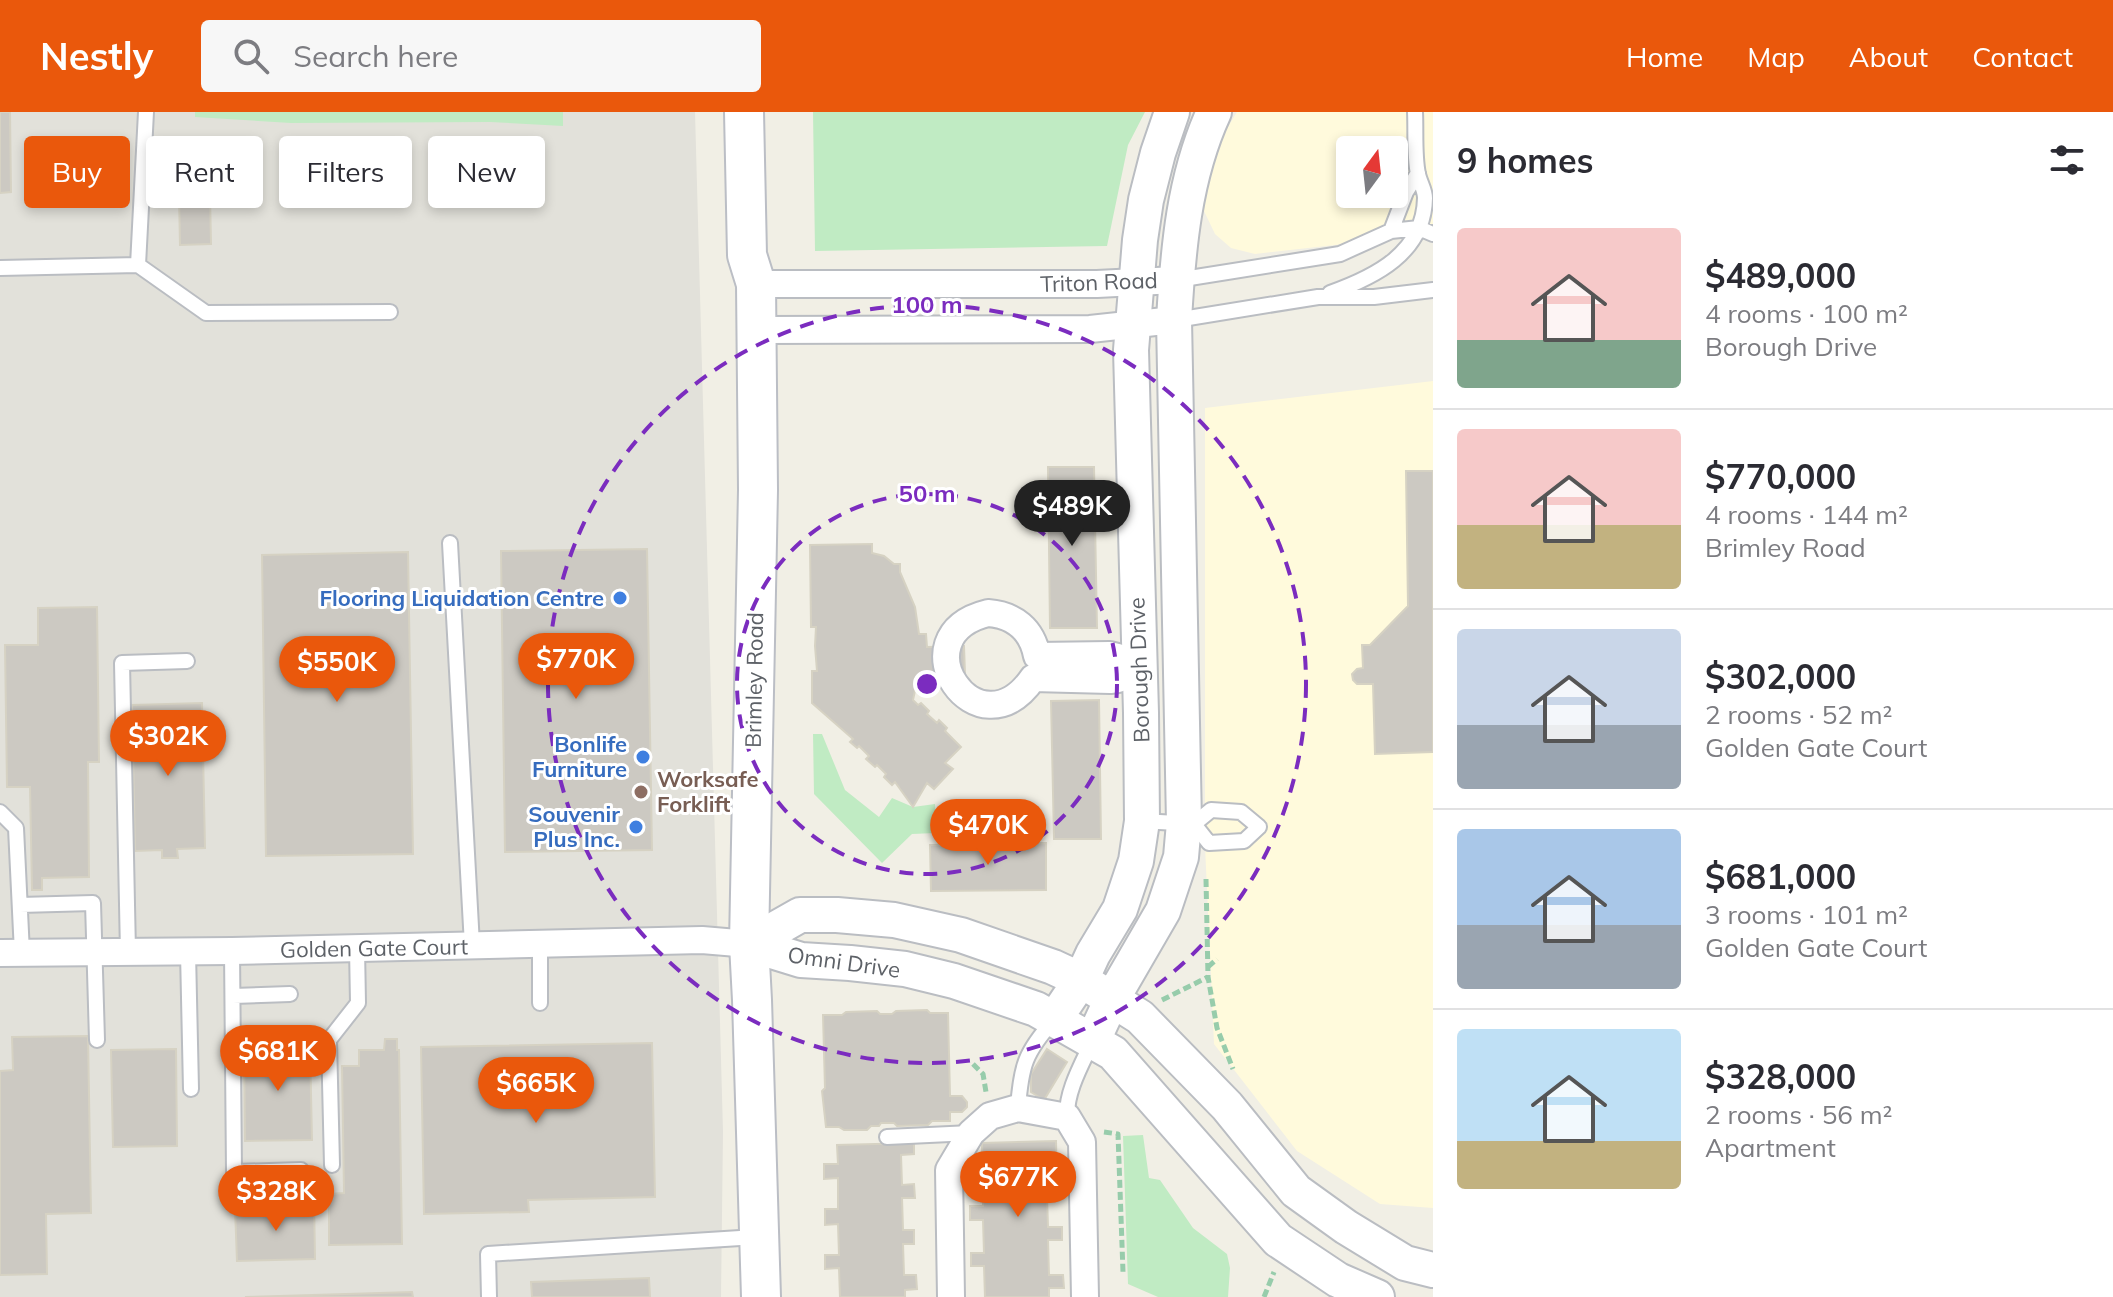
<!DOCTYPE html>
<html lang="en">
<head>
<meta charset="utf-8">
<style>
	body { margin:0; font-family:Mulish,sans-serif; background:#f7f7f7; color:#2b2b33; height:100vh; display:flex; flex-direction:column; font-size:30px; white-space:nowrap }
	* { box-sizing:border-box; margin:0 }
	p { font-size:26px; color:#7c7c81 }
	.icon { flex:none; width:44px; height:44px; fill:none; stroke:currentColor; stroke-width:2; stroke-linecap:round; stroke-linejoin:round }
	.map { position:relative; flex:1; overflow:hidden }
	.drawer { display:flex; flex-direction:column; background:#fff; width:680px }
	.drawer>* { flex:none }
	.top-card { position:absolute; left:24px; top:24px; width:760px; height:72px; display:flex; gap:16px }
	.needle { width:52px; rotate:15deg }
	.buttons { position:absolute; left:1336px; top:24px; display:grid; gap:16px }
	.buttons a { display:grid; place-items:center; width:72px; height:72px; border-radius:8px; background:#fff; box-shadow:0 4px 12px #0003; font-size:40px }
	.price { position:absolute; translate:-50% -68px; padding:0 18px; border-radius:28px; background:#ea580c; color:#fff; font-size:26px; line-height:52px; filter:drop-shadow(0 2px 4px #0008) }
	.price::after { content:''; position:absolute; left:50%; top:48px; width:24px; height:18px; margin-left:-12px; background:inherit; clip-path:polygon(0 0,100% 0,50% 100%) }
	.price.on { background:#222; color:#fff }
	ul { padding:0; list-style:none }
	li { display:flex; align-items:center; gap:24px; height:200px; padding:0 24px }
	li+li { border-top:2px solid #e1e1e2 }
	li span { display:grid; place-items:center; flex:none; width:224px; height:160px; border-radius:8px; color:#555 }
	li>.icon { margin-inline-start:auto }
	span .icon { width:96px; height:96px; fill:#fffc; stroke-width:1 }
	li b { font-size:34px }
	h2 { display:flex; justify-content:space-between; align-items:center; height:96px; padding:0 24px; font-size:34px }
	.chip { padding:0 28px; border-radius:8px; background:#fff; box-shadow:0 4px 12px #0003; font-size:28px; line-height:72px }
	.chip.on { background:#ea580c; color:#fff }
	header { display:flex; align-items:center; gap:48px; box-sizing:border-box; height:112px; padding:0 40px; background:#ea580c; color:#fff }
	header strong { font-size:38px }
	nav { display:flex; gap:44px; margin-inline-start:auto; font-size:28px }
	.search { width:560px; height:72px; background:#f7f7f7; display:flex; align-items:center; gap:20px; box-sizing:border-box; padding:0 28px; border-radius:8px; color:#7c7c81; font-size:30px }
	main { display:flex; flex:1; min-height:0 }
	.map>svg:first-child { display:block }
	.commercial { fill:#fffadc; fill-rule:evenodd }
	.industrial { fill:#e2e1da }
	.green { fill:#c0ebc3 }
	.building { fill:#ccc9c2; stroke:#d6d2c3; stroke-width:2 }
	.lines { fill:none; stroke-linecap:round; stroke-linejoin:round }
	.service-casing { stroke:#babdc2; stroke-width:18 }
	.minor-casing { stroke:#babdc2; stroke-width:30 }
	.tertiary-casing { stroke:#babdc2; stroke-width:38 }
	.secondary-casing { stroke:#bbbec5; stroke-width:42 }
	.path { stroke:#97ccab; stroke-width:5; stroke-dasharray:8 4; stroke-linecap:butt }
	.service { stroke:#fff; stroke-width:14 }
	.minor { stroke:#fff; stroke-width:26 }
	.tertiary { stroke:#fff; stroke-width:34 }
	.secondary { stroke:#fff; stroke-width:38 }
	.ring { fill:none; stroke:#7b2cbf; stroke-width:4; stroke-dasharray:14 10 }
	.shop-dot { fill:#3f7fe0; stroke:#fff; stroke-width:3 }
	.education-dot { fill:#8d6e63; stroke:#fff; stroke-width:3 }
	.labels { text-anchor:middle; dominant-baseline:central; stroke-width:6; stroke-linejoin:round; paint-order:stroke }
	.street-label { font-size:22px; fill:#5d6167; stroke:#fff }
	.shop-label { font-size:22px; font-weight:bold; fill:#366cbe; stroke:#fff; text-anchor:end }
	.education-label { font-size:22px; font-weight:bold; fill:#785e54; stroke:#fff; text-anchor:start }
	.centre { fill:#7b2cbf; stroke:#fff; stroke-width:4 }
	.ring-label { font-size:24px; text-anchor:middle; font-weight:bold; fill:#7b2cbf; stroke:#fff; stroke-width:6; stroke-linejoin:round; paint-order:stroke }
</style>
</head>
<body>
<header>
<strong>Nestly</strong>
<div class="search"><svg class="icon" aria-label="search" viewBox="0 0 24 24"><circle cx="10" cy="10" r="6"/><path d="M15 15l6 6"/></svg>Search here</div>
<nav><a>Home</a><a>Map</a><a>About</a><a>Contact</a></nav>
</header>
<main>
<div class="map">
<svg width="1433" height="1185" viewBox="0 0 1433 1185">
	<rect width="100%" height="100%" fill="#f1efe5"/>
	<path class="commercial" d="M1237,0h196v122l-178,20 -24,-6 -16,-14 -11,-23 -1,-20 14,-46zM1350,38h44v44h-44z
		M1433,269v827l-53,-4 -83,-53 -83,-107 -9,-198v-438z"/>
	<path class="industrial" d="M0,0h695l28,1020 -2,165h-721z"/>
	<path class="green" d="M195,0h368v14l-73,-4 -199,1 -96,-6z
		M813,0h332l-17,33 -21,101 -292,5z
		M813,622h9l23,56 34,27 13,-19 21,9 22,-3 1,29 -24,1 -30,29 -68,-69z
		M1143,1023l6,43 11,2 33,48 34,26 3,14 -2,29h-70l-30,-13 -5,-148z"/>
	<path class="building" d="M0,0h10l1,80 -11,1z
		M209,32l2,100 -31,1 -2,-100z
		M1048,355h46l3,161h-47z
		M1406,359h27v281l-58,2 -2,-70h-16l-4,-4 -1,-6 5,-5 6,-1 -1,-23h8l38,-39z
		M872,432v9l12,3 10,8h6v8l15,35 4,27h7l1,13 37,-1 1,28h-38v12h-11l-3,14 5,5 3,-2 8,8 -2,3 10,9 2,-3 8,8 -2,3 16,16 -16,16 8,6 -19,20 -7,-6 -14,24 -18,-25 -3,3 -8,-8 2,-3 -9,-9 -2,2 -9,-8 3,-3 -10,-10 -2,2 -7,-6 3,-3 -41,-36v-32h5l-2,-25 1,-19h-5l-1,-82z
		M647,437l5,301 -147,2 -4,-301z
		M408,440l5,302 -147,2 -4,-301z
		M97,495l2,155h-11l1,115 -47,1v12h-10l-2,-103h-23l-2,-142h33v-37z
		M1099,588l2,139h-47l-3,-138z
		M202,591l3,145 -28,1 1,9h-16v-8l-27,1 -3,-146z
		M1046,731v47l-115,1 -1,-46z
		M927,898l3,3h18l2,83h12l5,6v5l-5,5h-12v9h-18l-4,4 -31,1 -3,-3h-13l-2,3h-8l-4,4h-23l-5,-3h-13l-4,-36 3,-3 -2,-73h19l4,-3 31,-1 3,3h12l4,-3z
		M88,924l3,177 -45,1 1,60 -47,1v-204l13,-1 -1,-33z
		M385,927h12v11h2l3,194 -73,1v-51l15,-1 -2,-127h17v-16h25z
		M291,929h8v6h11l2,93 -67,1 -1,-92 14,-1 1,-6h9v6l23,-1z
		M652,931l3,154 -127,3 1,12 -105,2 -3,-167z
		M176,937l1,97 -64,1 -2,-97z
		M1047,937l20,13 -23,38 -13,-8v-18z
		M1056,1029l1,45h4v10h-14l1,31h14v13h-14l1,35h14l1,13h-15v9h-64l-1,-31h-13v-13h13l-1,-33h-13v-14h13l-1,-63z
		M914,1031v11l-13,1 1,30 12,-1 1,14h-13l1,32h11v14h-11l1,31h12l1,14 -12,1v7h-65l-1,-29 -14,1v-14h14l-1,-31 -13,1v-16h13v-31l-14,1v-15h14l-1,-19z
		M314,1086l1,61 -78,2 -2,-53 65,-2v-7z
		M649,1166l1,19h-118l-1,-15z
		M412,1180l1,5h-168z"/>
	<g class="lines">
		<g class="service-casing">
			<path id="service" d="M1391,119l15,-39 12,-19
				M138,153l68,48 184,-1
				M0,156l138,-3 8,-153
				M1177,168l163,-26 51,-23 28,-3 14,6
				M1330,181c45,-16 94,-40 95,-95 0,-8 -5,-15 -7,-24 -4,-19 -2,-42 -3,-62
				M1176,208l142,-23h56l59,-7
				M450,431l22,402
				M0,700l16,16 6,125
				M1142,709l52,3 17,-14 30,2 18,15 -15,14 -35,2 -15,-19
				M20,793l73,-2 4,137
				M540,832v59
				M232,839l2,221 67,-2
				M128,840l-6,-289 65,-2
				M188,840l3,137
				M233,884l57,-2
				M1018,996c3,-42 7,-56 36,-88
				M1067,1005c-1,-26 15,-53 26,-77
				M887,1025l84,-4
				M332,1053l-3,-125 29,-37 -1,-55
				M489,1185l-1,-43 268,-17"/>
		</g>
		<g class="minor-casing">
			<path id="minor" d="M756,172h341l79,-4
				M757,218l333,-1 84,-9
				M988,501c26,2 44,16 49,43l73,-1 8,2 13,10 -13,12 -8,1 -77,-2c-55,80 -138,-42 -45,-65z
				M0,841l232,-2 470,-11 47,4
				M951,1185l-2,-127 22,-37 19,-17 28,-8 49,9 15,25 3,155"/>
		</g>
		<g class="tertiary-casing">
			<path id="tertiary" d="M749,832l51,-29h37l57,5 67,15 92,32 28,13 59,37 87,89 69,85 50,36 59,36 28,7
				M749,832l52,16 49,3 55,6 49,12 82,28 77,44 165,187 60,40 39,17
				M1054,908l27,-40 12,-26 27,-45 16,-48 6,-40 -1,-108 -10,-363 9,-110 6,-40 12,-47 14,-41
				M1093,928l19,-41 51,-88 18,-54 3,-34 -10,-503c4,-71 10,-143 40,-208"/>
		</g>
		<g class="secondary-casing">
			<path id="secondary" d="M744,0l3,143 9,29 2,206 -9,454 3,56 9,297"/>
		</g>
		<path class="path" d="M1206,767l2,98 9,51 16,41
			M1208,855l9,-8
			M1162,888l46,-23
			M973,952l10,10 3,18 2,-1
			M1104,1020l14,2 5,138
			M1264,1185l10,-25"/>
		<use href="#service" class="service"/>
		<use href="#minor" class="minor"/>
		<use href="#tertiary" class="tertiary"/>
		<use href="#secondary" class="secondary"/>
	</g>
	<g class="ring">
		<circle cx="927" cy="572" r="190"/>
		<circle cx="927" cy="572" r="379"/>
	</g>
	<g class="shop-dot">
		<circle cx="620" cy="486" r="8"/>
		<circle cx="643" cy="645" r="8"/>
		<circle cx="636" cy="715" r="8"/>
	</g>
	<circle class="education-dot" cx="641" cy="680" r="8"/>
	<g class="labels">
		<g class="street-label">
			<text transform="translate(1099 170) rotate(-2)">Triton Road</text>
			<text transform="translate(1139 558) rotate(-92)">Borough Drive</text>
			<text transform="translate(754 568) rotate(-89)">Brimley Road</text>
			<text transform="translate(374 836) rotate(-1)">Golden Gate Court</text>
			<text transform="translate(844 850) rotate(8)">Omni Drive</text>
		</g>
		<g class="shop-label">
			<text x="604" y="486">Flooring Liquidation Centre</text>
			<text x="627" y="632">Bonlife<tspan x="627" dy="25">Furniture</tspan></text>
			<text x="620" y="702">Souvenir<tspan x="620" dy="25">Plus Inc.</tspan></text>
		</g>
		<g class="education-label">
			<text x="657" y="667">Worksafe<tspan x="657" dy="25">Forklift</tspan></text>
		</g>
	</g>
	<circle cx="927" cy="572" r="12" class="centre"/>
	<g class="ring-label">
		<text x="927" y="201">100 m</text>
		<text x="927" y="390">50 m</text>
	</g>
</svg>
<div class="buttons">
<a><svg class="needle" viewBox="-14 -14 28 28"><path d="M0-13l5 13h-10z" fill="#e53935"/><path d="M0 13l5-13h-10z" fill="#7c7c81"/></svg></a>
</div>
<b class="price on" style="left:1072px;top:436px">$489K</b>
<b class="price" style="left:576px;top:589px">$770K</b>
<b class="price" style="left:337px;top:592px">$550K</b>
<b class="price" style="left:168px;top:666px">$302K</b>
<b class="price" style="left:988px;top:755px">$470K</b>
<b class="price" style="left:278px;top:981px">$681K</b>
<b class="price" style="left:536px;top:1013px">$665K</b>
<b class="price" style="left:1018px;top:1107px">$677K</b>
<b class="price" style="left:276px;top:1121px">$328K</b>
<div class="top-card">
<a class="chip on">Buy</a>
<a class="chip">Rent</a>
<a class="chip">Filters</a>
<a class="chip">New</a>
</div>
</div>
<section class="drawer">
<h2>9 homes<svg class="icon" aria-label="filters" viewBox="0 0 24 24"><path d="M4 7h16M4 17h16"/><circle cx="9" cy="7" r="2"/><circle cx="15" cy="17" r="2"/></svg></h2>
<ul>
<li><span style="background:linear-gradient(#f6c9c9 70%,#7fa58c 0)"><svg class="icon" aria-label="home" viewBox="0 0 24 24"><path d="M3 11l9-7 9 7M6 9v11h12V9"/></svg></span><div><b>$489,000</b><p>4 rooms · 100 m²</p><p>Borough Drive</p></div></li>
<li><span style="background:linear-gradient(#f6c9c9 60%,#c2b280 0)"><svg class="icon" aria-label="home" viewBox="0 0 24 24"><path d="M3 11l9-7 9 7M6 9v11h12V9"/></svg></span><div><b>$770,000</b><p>4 rooms · 144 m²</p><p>Brimley Road</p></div></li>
<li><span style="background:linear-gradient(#c9d6e8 60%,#9aa5b1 0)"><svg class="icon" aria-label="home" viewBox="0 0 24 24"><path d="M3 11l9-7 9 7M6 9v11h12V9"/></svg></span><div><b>$302,000</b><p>2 rooms · 52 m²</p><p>Golden Gate Court</p></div></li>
<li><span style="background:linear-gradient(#a9c7e8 60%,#9aa5b1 0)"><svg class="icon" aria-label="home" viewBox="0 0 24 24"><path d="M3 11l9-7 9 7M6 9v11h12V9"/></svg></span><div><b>$681,000</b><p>3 rooms · 101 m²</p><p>Golden Gate Court</p></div></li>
<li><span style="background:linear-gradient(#bfe0f5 70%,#c2b280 0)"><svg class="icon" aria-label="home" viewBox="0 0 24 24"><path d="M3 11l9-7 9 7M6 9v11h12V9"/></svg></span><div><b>$328,000</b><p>2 rooms · 56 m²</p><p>Apartment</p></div></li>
</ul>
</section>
</main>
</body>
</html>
